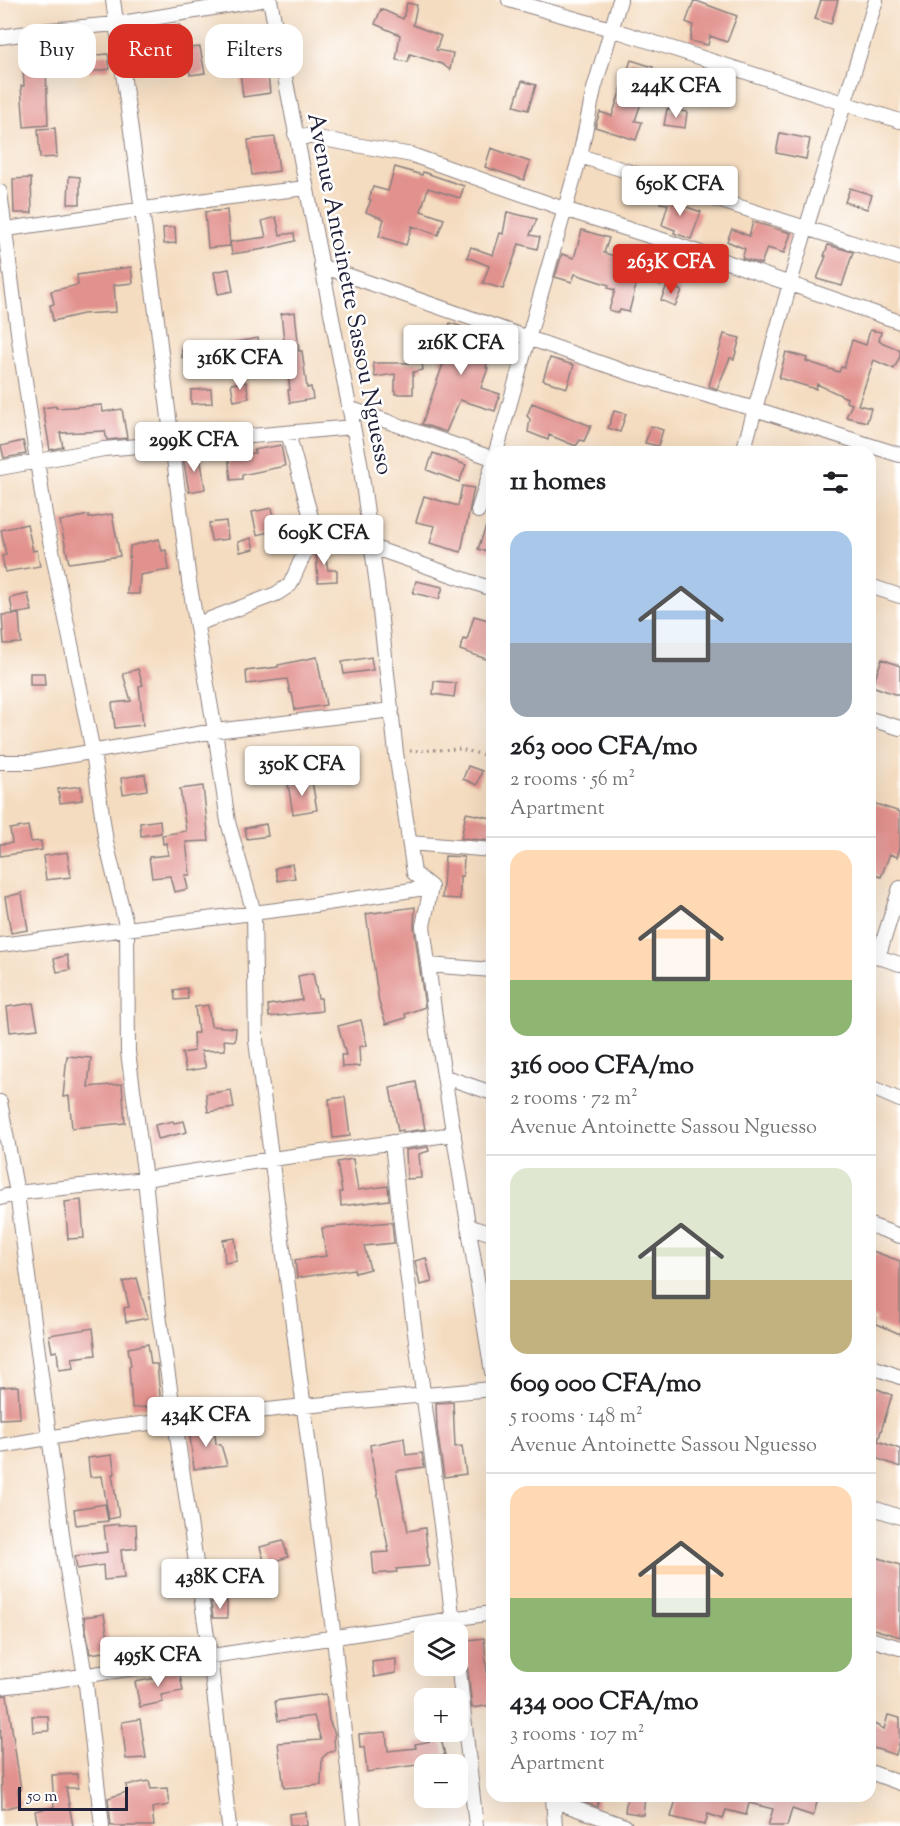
<!DOCTYPE html>
<html lang="en">
<head>
<meta charset="utf-8">
<style>
	body { margin:0; font-family:"Sorts Mill Goudy",serif; background:#f6f6f6; color:#202124; height:100vh; display:flex; flex-direction:column; font-size:22px; white-space:nowrap }
	* { box-sizing:border-box; margin:0 }
	p { font-size:20px; color:#757577 }
	.icon { flex:none; width:33px; height:33px; fill:none; stroke:currentColor; stroke-width:2; stroke-linecap:round; stroke-linejoin:round }
	.map { position:relative; flex:1; overflow:hidden }
	.details { position:absolute; left:486px; top:446px; width:390px; height:1356px; display:flex; flex-direction:column; background:#fff; border-radius:18px; box-shadow:0 6px 24px #0002 }
	.details>* { flex:none }
	.top-card { position:absolute; left:18px; top:24px; width:378px; height:54px; display:flex; gap:12px }
	.controls { position:absolute; left:414px; top:1622px; display:grid; gap:12px }
	.controls a { display:grid; place-items:center; width:54px; height:54px; border-radius:12px; background:#fff; box-shadow:0 6px 24px #0002; font-size:30px }
	.scale { position:absolute; left:18px; bottom:15px; width:110px; box-sizing:border-box; padding-left:6px; border:3px solid #22223b; border-top:0; font-size:16px; line-height:21px; white-space:nowrap; color:#22223b; -webkit-text-stroke:4px #fff; paint-order:stroke }
	.price { position:absolute; translate:-50% -51px; padding:0 14px; border-radius:6px; background:#fff; color:#222; font-size:20px; line-height:39px; filter:drop-shadow(0 2px 3px #0008) }
	.price::after { content:''; position:absolute; left:50%; top:36px; width:18px; height:14px; margin-left:-9px; background:inherit; clip-path:polygon(0 0,100% 0,50% 100%) }
	.price.on { background:#d93025; color:#fff }
	ul { padding:0; list-style:none }
	li { display:grid; align-content:center; gap:12px; height:318px; padding:0 24px }
	li+li { border-top:2px solid #e0e0e0 }
	li span { display:grid; place-items:center; height:186px; border-radius:18px; color:#555 }
	li>.icon { margin-inline-start:auto }
	span .icon { width:108px; height:108px; fill:#fffc; stroke-width:1 }
	li b { font-size:26px }
	h2 { display:flex; justify-content:space-between; align-items:center; height:72px; padding:0 24px; font-size:26px }
	.chip { padding:0 21px; border-radius:18px; background:#fff; box-shadow:0 6px 24px #0002; font-size:21px; line-height:54px }
	.chip.on { background:#d93025; color:#fff }
	.map>svg:first-child { display:block }
	.building { fill:#e2928e }
	.lines { fill:none; stroke-linecap:round; stroke-linejoin:round }
	.minor-casing { stroke:#8b7f7e; stroke-width:16 }
	.path { stroke:#8b7f7e; stroke-width:3; stroke-dasharray:1.5 4.5; stroke-linecap:butt }
	.minor { stroke:#fff; stroke-width:14 }
	.labels { text-anchor:middle; dominant-baseline:central; stroke-width:5; stroke-linejoin:round; paint-order:stroke }
	.street-label { font-size:24px; fill:#22223b; stroke:#fff }
</style>
</head>
<body>
<div class="map">
<svg width="900" height="1826" viewBox="0 0 900 1826">
	<rect width="100%" height="100%" fill="#fff"/>
	<filter id="ink" filterUnits="userSpaceOnUse"><feTurbulence type="fractalNoise" baseFrequency=".0167" numOctaves="2"/><feDisplacementMap in="SourceGraphic" scale="12" xChannelSelector="R" yChannelSelector="G"/><feConvolveMatrix kernelMatrix="1 2 1 2 8 2 1 2 1" color-interpolation-filters="sRGB"/></filter>
	<filter id="wash" filterUnits="userSpaceOnUse"><feTurbulence type="fractalNoise" baseFrequency=".008" numOctaves="4" result="noise"/><feDisplacementMap in="SourceGraphic" scale="24" xChannelSelector="R" yChannelSelector="G"/><feGaussianBlur stdDeviation="1.35" result="paint"/><feColorMatrix in="noise" values="0 0 0 0 0 0 0 0 0 0 0 0 0 0 0 0 0 1.4 0 .05"/><feComposite in="paint" operator="in"/></filter>
	<g filter="url(#wash)">
		<rect width="100%" height="100%" fill="#f4dcc0"/>
		<g id="blocks">
			<path class="building" d="M694,0l43,16 -10,26 -17,-6 -2,9 -18,-4 3,-16 -7,-3z
				M821,0h17l-7,24 -16,-5z
				M407,3l10,2 -4,20 28,11 -5,14 17,3 -3,17 -8,-6 -32,-10 -2,8 -12,-2 4,-25 -25,-11 6,-15 22,10z
				M180,25l2,11 -19,5 1,9 36,-3 5,26 -15,2 -3,-18 -42,8 -1,-7 -14,1 -3,-28 13,-2v3z
				M252,43v9h6l1,15 8,-1 3,27 -27,4 -5,-43v-10z
				M108,54l2,15 -21,3 -2,-16z
				M631,60l22,7 -18,54 7,1 -6,18 -41,-13 5,-15 12,4z
				M46,67l2,58 -24,2 -3,-41h3l-1,-18z
				M522,81l14,4 -8,25 -14,-4z
				M667,109l20,3 -2,16 -21,-3z
				M55,128l2,29 -17,1 -2,-29z
				M780,133l30,6 -4,20 -30,-6z
				M275,137l4,34 -27,4 -4,-35z
				M491,148l39,14 -6,18 -39,-13z
				M395,167l27,8 1,-3 41,14 -4,12 -32,-10 -7,23 23,8 -6,16 -26,-9 -6,19 -27,-9 5,-17 -18,-7 5,-12 -2,-1 4,-12 15,4z
				M69,176l11,1v27h-12z
				M31,178l1,35h-18l-1,-34z
				M850,188l22,7 -5,14 -22,-7z
				M664,192l13,4 -2,7 26,9 -10,27 -17,-6 1,-3 -13,-5 6,-21 -8,-1z
				M227,210l3,36 -22,2 -3,-36z
				M507,212l30,7 -7,16 10,2 -3,12 -18,-5 -16,45 -20,-6 6,-17 -22,-9 4,-10 22,8 7,-22 3,1z
				M276,217l4,18 14,-2 1,8 -31,8 -32,5 -2,-12 36,-5 -4,-16z
				M753,222l38,11 -7,20 -17,-5 -6,16 -19,-6 3,-9 -18,-8 5,-12 17,7z
				M175,227l1,16 -12,1 -1,-16z
				M582,230l27,8 -5,15 61,17 -4,15 -23,-7 -9,34 -9,-2 -1,3 -10,-3 6,-20 -7,-2 1,-3 -34,-11 -3,8 -17,-5 7,-23 12,4z
				M828,245l25,7 -11,34 -25,-7 9,-23h-2z
				M131,267l2,16 -19,2 2,27 -33,2 -30,7 -3,-16 4,-1 -3,-13 27,-6 -1,-10z
				M229,269l4,22 -15,3 -4,-22z
				M667,285l15,6 -7,15 -14,-6z
				M295,312l4,39h3l5,37 4,-1 2,12 -23,4 -2,-13h2l-9,-76z
				M450,323l44,14 -8,31h2l-7,20 19,6 -5,17 -35,-11 -14,32 -24,-8 21,-60 -4,-1z
				M870,330l11,2 -2,9 21,9v6l-6,13 -20,-9 -16,45 13,3 -4,14 -21,-5 6,-13 -6,-2 1,-4 -30,-14 -1,5 -37,-11 7,-26 21,6 -1,3 33,11 2,-5 3,1 8,-28 14,5z
				M724,334l16,4 -6,21 -4,-1 -13,31 -8,-3z
				M258,338l3,14 -34,6 -2,-14z
				M203,345v12l-21,1v-12z
				M550,358l24,7 -7,23 -24,-8z
				M373,363h49l1,7 -10,2v22h-18v-20l-20,3z
				M246,382l3,16 -15,3 -3,-17z
				M211,389l1,14 -21,1v-14z
				M532,403l59,23 -7,15 -4,-1 -4,6 -27,-11 -1,5 -20,-8 2,-13 -3,-3z
				M102,405l1,7 19,-3 5,29 -20,2 -2,-9 -45,2 3,14 -13,3 -7,-42 13,-2v2z
				M614,411l12,3 -6,18 -12,-4z
				M651,426l12,4 -5,16 -13,-3z
				M23,441l3,13 -22,4 -3,-12z
				M281,445l4,21 -43,9v4l-11,1 -3,-25 27,-2 -1,-3z
				M433,453l33,12 -7,17 -32,-12z
				M200,455l5,34 -16,3 -6,-35z
				M462,486l12,2 -13,64 -31,-9 5,-17 -19,-4 8,-26 34,10z
				M272,508l5,22 -20,5 -5,-23z
				M112,514l8,42 -51,7 -9,-42 29,-6v3z
				M490,515h2v38l-14,-4z
				M226,521l2,18 -17,2 -2,-18z
				M27,524l6,27 4,-1 3,16 -35,6 -3,-16 4,-1 -5,-25z
				M251,538l3,11 -14,3 -2,-10z
				M159,539l3,12 4,-1 3,20 -29,5 -1,19h-12l3,-48z
				M323,540l5,30h9v11l-19,1 -2,-32 4,-9z
				M416,581l27,6 -4,12 -26,-6z
				M28,594l4,17 -19,3 -3,-16z
				M19,614l2,29 -17,1 -2,-29z
				M474,616l18,5v40l-32,-11 3,-11 4,1z
				M317,657l9,48 -31,5 -3,-17h-2l-3,-14 -40,5 -1,-13 32,-4v-2z
				M371,657l2,13 -29,4 -2,-12z
				M882,659l18,7v30l-28,-10z
				M138,669l5,16 -4,1 4,39 -28,3 -3,-25 19,-2 -8,-27z
				M30,673h14l1,12h-15z
				M434,681l22,2 -2,14 -21,-3z
				M468,766l14,5 -5,14 -14,-6z
				M145,774l2,16 -24,4 -2,-16z
				M312,781l5,29 -24,4 -5,-30z
				M81,786l1,14 -22,3 -2,-14z
				M203,786l6,55 -23,1 4,33h-5l3,14 -14,3 -4,-16 -18,2 -3,-21 19,-2 -2,-12 -3,1 -1,-9 24,-4 -6,-42z
				M873,803l27,9v36l-3,9 -7,-3 -9,23 -11,-4v-60z
				M466,813l26,5 -1,23 -30,-3z
				M160,820l1,13 -20,3 -1,-13z
				M266,824l2,12 -21,3 -2,-11z
				M28,826l3,16 10,-1 1,9 -42,6v-12l12,-1 -2,-14z
				M67,852l4,25 -25,3 -3,-24z
				M445,856l19,1 -1,19h-3v23l-18,-1z
				M292,864l3,14 -17,3 -3,-13z
				M22,893l6,37 -17,3 -6,-36z
				M415,907l-1,20 11,80 -20,7 1,4 -20,6 -7,-22 -13,-88z
				M67,955l3,15 -13,2 -3,-13z
				M313,973l5,25h3l1,13 -53,6 -1,-12 34,-5 -4,-24z
				M187,988l1,11 -13,1 -1,-10z
				M33,1003l5,26 -28,3 -3,-25z
				M208,1005l3,21 25,2 -1,13 -11,-1 1,10 -24,1 5,17 -20,3 -4,-18 12,-2 -1,-18h5l-3,-26z
				M361,1020l6,25 -8,2 1,19 -18,1 -1,-12h5l-8,-29z
				M67,1056l24,2 -3,29 34,-3 3,39 -53,5 -3,-32 -6,1z
				M416,1082l9,47 -21,3 -1,-2 -5,1 -8,-43z
				M231,1090l3,18 -26,4 -2,-18z
				M345,1097l5,39 -17,2 -4,-39z
				M173,1121l1,2 10,-2 3,11 -29,7 -3,-14z
				M428,1147l1,4 -10,3 2,24 -14,1 -1,-29z
				M353,1159l5,31 30,-4 1,14 -48,6 -1,-14h2l-5,-30z
				M81,1200l3,38 -16,1 -3,-37z
				M392,1222l2,21 -30,3 6,23 -15,4 -1,-4 -57,9 -2,-18 31,-4 -4,-28z
				M235,1238l2,23 -12,2 -2,-23z
				M870,1250l30,11v73l-25,-11 2,-5 -7,-1z
				M426,1258l6,24 -12,3 -5,-24z
				M137,1278l11,40 -22,4 -2,-14 5,-1 -6,-25z
				M93,1328l3,27 -24,3 2,10 -15,2 -2,-19 -5,1 -3,-17z
				M148,1344l3,20h6l4,42 -29,2 -3,-42h2l-3,-18z
				M18,1386l2,32 -20,1v-32z
				M870,1386l22,9 -14,46 22,8v18l-27,-10 -3,1z
				M453,1402l2,45 7,-1 4,28 -22,3 -7,-48 -1,-26z
				M214,1425l2,19 5,1 6,20 -33,4 -5,-41z
				M404,1438l2,17 16,-2 2,14 -28,4 12,60 17,-3 4,38 -33,3 1,3 -23,2 -2,-21 17,-1 -12,-61 -7,-46z
				M112,1455l3,19h-3l7,43 -10,2 -7,-43 -12,1 -2,-19z
				M105,1504l3,17 -32,4 -2,-16z
				M119,1524v1l17,-1 1,24 -16,2 3,28 -20,2 -1,-15 -26,4 -2,-13 32,-4 -3,-26z
				M283,1541l5,16 -23,7 -5,-17z
				M870,1555l30,10v72l-30,-9 3,-14 -3,-1z
				M227,1601v17h-14l-2,-16z
				M104,1614l6,37 -20,3 -6,-37z
				M484,1638l3,35 5,-1v33l-20,3 -5,-47 -5,-7 -1,-13z
				M396,1659v14l-22,4 -2,-15z
				M179,1670l4,21 -22,4 2,7 -23,5 -5,-25 27,-5 -1,-4z
				M326,1694l3,26 6,14 -1,2 1,15 -6,1 -7,6 -1,27 -37,3 -6,-45 43,-3 -7,-24 -36,5 -3,-20z
				M7,1695l14,95h-3l2,15 -18,4 -2,-113z
				M888,1715l12,3v22l-4,15 -26,-8v-25l14,7z
				M32,1716h16l1,15 -16,1z
				M140,1719l6,39 -20,1 -4,-37z
				M386,1732l2,19 28,-3 -1,-4 26,-5 4,16 -5,1 1,8h-17l-57,8 -3,-25 -4,1 -1,-14z
				M77,1774l1,14h-12l7,38h-35l-3,-15 19,-4 -2,-32z
				M149,1781l2,8 16,-1 2,17 -17,3 2,18h-43l-3,-28 19,-6 -1,-7z
				M565,1796h32l1,11z
				M627,1796h18l-2,19 -18,-3z
				M677,1796h142l-6,20 -21,-7 -5,17h-19l5,-17 -24,-6 -3,12 -20,-5 -3,9 -15,-5 -3,11 -34,-8z
				M306,1812l1,14h-17l-1,-12z"/>
		</g>
	</g>
	<g filter="url(#ink)">
		<use href="#blocks" fill-opacity="0" stroke="#8b7f7e" stroke-width="1.5"/>
		<g class="lines">
			<g class="minor-casing">
				<path id="minor" d="M113,0l43,312 33,269 26,150 13,91 26,91 2,128 78,597 20,188
					M270,0l90,462 17,123 19,168 18,120 17,14 -8,39 14,106 55,340
					M509,0l102,29 289,92
					M0,37l49,-7 67,-6 145,-24
					M295,134l117,21 152,54 108,34 228,79
					M580,156l320,102
					M0,192l19,148 27,181 47,231 13,90 21,87 1,123 17,127 14,136 51,341 19,170
					M0,230l214,-31 92,-11
					M321,266l308,107 126,36 145,46
					M349,408l143,50
					M496,452l84,-296 14,-67 26,-89
					M743,452l55,-197 78,-255
					M0,468l104,-19 249,-22
					M478,511l14,-45
					M372,547l120,42
					M870,586l30,10
					M197,624l79,-30 14,-9 23,-51 -1,-13 -24,-88
					M870,719l30,9
					M0,762h31l184,-31 177,-21
					M410,843l82,7
					M0,945l308,-39 123,-19
					M872,955l28,9
					M878,957l22,-69
					M428,965l64,5
					M446,1077l46,16
					M870,1087l30,13
					M0,1102l17,91 49,371 19,112 17,150
					M392,1142c16,164 44,326 62,490
					M0,1198l17,-5 128,-14 127,-20 182,-25
					M870,1225l30,11
					M468,1226l24,8
					M870,1366l30,11
					M0,1446l114,-19 190,-21 188,-17
					M870,1507l30,10
					M870,1639l30,9
					M458,1662l18,164
					M0,1687l43,-5 449,-69
					M870,1772l30,11
					M553,1796l2,30
					M554,1801l71,25"/>
			</g>
			<path class="path" d="M410,751l50,-2 32,8"/>
			<use href="#minor" class="minor"/>
		</g>
	</g>
	<g class="labels">
		<g class="street-label">
			<text transform="translate(349 294) rotate(79)">Avenue Antoinette Sassou Nguesso</text>
		</g>
	</g>
</svg>
<div class="controls">
<a><svg class="icon" aria-label="layers" viewBox="0 0 24 24"><path d="M12 4l9 5-9 5-9-5zM3 14l9 5 9-5"/></svg></a>
<a>+</a>
<a>−</a>
</div>
<div class="scale">50 m</div>
<b class="price" style="left:676px;top:119px">244K CFA</b>
<b class="price" style="left:680px;top:217px">650K CFA</b>
<b class="price on" style="left:671px;top:295px">263K CFA</b>
<b class="price" style="left:461px;top:376px">216K CFA</b>
<b class="price" style="left:240px;top:391px">316K CFA</b>
<b class="price" style="left:194px;top:473px">299K CFA</b>
<b class="price" style="left:324px;top:566px">609K CFA</b>
<b class="price" style="left:302px;top:797px">350K CFA</b>
<b class="price" style="left:206px;top:1448px">434K CFA</b>
<b class="price" style="left:220px;top:1610px">438K CFA</b>
<b class="price" style="left:158px;top:1688px">495K CFA</b>
<div class="top-card">
<a class="chip">Buy</a>
<a class="chip on">Rent</a>
<a class="chip">Filters</a>
</div>
<section class="details">
<h2>11 homes<svg class="icon" aria-label="filters" viewBox="0 0 24 24"><path d="M4 7h16M4 17h16"/><circle cx="9" cy="7" r="2"/><circle cx="15" cy="17" r="2"/></svg></h2>
<ul>
<li><span style="background:linear-gradient(#a9c7e8 60%,#9aa5b1 0)"><svg class="icon" aria-label="home" viewBox="0 0 24 24"><path d="M3 11l9-7 9 7M6 9v11h12V9"/></svg></span><div><b>263 000 CFA/mo</b><p>2 rooms · 56 m²</p><p>Apartment</p></div></li>
<li><span style="background:linear-gradient(#ffd9b3 70%,#8fb573 0)"><svg class="icon" aria-label="home" viewBox="0 0 24 24"><path d="M3 11l9-7 9 7M6 9v11h12V9"/></svg></span><div><b>316 000 CFA/mo</b><p>2 rooms · 72 m²</p><p>Avenue Antoinette Sassou Nguesso</p></div></li>
<li><span style="background:linear-gradient(#dfe7d0 60%,#c2b280 0)"><svg class="icon" aria-label="home" viewBox="0 0 24 24"><path d="M3 11l9-7 9 7M6 9v11h12V9"/></svg></span><div><b>609 000 CFA/mo</b><p>5 rooms · 148 m²</p><p>Avenue Antoinette Sassou Nguesso</p></div></li>
<li><span style="background:linear-gradient(#ffd9b3 60%,#8fb573 0)"><svg class="icon" aria-label="home" viewBox="0 0 24 24"><path d="M3 11l9-7 9 7M6 9v11h12V9"/></svg></span><div><b>434 000 CFA/mo</b><p>3 rooms · 107 m²</p><p>Apartment</p></div></li>
</ul>
</section>
</div>
</body>
</html>
